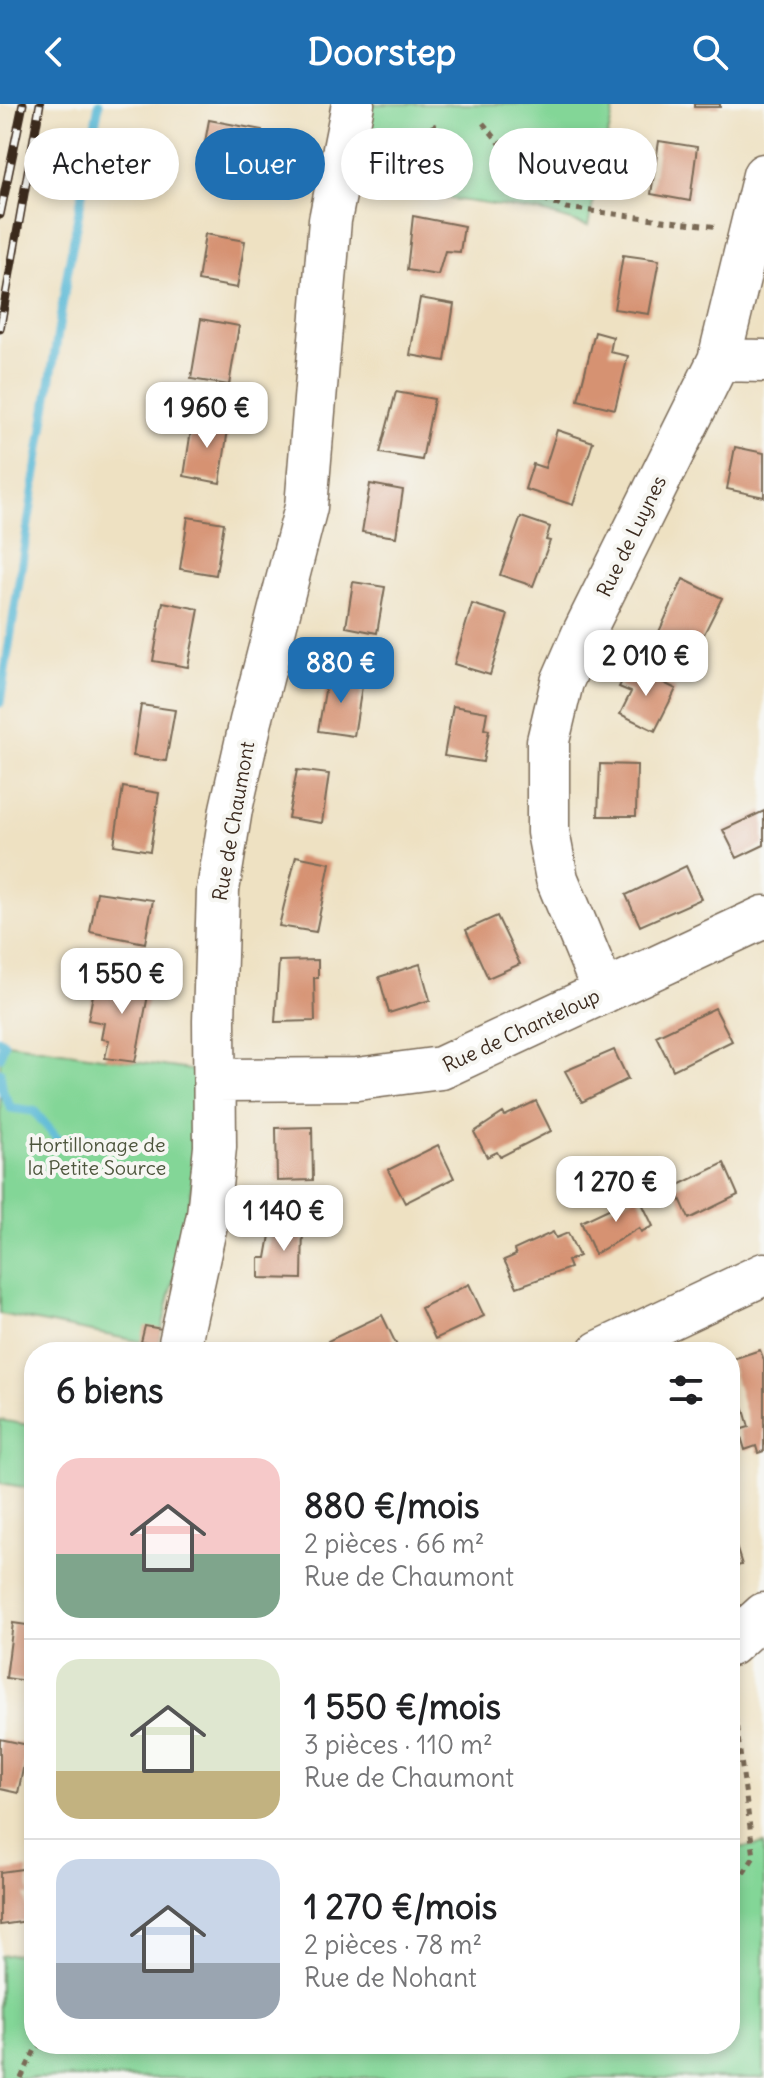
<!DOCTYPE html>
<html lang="fr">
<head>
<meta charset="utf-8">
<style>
	body { margin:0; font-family:Delius,sans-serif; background:#f6f6f6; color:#202124; height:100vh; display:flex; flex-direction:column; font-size:30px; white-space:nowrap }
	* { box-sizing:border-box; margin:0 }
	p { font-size:26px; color:#757577 }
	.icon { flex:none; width:44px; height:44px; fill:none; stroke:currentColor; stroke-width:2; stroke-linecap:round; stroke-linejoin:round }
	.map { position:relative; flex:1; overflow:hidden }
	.details { position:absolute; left:24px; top:1238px; width:716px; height:712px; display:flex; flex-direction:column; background:#fff; border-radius:32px; box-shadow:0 4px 12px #0003 }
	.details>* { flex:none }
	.top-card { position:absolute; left:24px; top:24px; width:716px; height:72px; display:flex; gap:16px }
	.price { position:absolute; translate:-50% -68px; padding:0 18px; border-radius:16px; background:#fff; color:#222; font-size:26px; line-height:52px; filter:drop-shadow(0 2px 4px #0008) }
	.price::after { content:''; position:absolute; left:50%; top:48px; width:24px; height:18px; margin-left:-12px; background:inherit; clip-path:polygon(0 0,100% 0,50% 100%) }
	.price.on { background:#1f6fb2; color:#fff }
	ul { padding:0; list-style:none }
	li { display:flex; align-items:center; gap:24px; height:200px; padding:0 32px }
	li+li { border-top:2px solid #e0e0e0 }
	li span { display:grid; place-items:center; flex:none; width:224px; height:160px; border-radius:24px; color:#555 }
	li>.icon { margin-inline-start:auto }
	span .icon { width:96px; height:96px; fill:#fffc; stroke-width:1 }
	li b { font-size:34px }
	h2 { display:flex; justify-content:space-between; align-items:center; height:96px; padding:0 32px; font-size:34px }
	.tag { padding:0 28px; border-radius:36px; background:#fff; box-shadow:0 4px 12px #0003; font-size:28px; line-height:72px }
	.tag.on { background:#1f6fb2; color:#fff }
	header { display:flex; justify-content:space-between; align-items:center; height:104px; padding:0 32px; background:#1f6fb2; color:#fff; font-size:36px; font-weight:700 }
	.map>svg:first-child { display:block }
	.green { fill:#83d697; stroke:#5f805a; stroke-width:2 }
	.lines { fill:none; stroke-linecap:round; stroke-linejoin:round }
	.stream { stroke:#57b8d5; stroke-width:9 }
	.building { fill:#d69272 }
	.minor-casing { stroke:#7a6a57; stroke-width:45 }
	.path { stroke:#7a6a57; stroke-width:5; stroke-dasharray:6 6; stroke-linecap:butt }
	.minor { stroke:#fff; stroke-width:42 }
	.rail-casing { stroke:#3b2a1e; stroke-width:9 }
	.rail { stroke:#f6f6f2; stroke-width:6; stroke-dasharray:18; stroke-linecap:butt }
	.labels { text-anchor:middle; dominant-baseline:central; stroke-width:8; stroke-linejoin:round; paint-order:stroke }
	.street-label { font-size:20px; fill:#3b2a1e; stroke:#f6f6f2 }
	.park-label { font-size:20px; fill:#4d553c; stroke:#f6f6f2 }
</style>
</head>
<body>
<header><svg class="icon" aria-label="back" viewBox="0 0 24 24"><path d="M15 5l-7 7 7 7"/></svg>Doorstep<svg class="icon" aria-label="search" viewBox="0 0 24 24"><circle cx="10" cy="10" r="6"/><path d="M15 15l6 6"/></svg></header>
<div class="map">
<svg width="764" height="1974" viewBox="0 0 764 1974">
	<rect width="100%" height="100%" fill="#f6f6f2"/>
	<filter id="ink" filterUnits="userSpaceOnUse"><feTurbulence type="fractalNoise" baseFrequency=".0125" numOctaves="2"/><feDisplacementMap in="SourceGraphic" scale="16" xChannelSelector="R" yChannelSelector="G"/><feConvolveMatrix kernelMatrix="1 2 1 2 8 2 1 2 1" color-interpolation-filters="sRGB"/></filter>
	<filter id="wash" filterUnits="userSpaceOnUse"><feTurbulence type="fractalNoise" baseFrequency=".006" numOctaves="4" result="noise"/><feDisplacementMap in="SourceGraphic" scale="32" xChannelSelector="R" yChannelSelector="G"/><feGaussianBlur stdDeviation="1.8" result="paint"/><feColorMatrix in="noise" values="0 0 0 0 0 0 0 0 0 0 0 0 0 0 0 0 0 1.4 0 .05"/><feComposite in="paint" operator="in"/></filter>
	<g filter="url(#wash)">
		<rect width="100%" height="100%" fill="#eee1c2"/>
		<path class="green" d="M366,0h249l-27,122 -46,-14 -195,-28z
			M0,938l197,29 -1,76 -8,73 -30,125 -158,-31z
			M0,1316l34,6v63l-34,-6z
			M764,1740v234h-764v-122l34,-5v93h696v-195z"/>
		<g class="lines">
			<path class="stream" d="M0,599l67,-428 32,-171
				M0,936l4,3 -4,14
				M0,968l3,20 8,16 23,3 26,31 28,-4"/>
		</g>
		<g id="blocks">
			<path class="building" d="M694,0h26v3h-26z
				M209,16l53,10 -9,55 -37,-7 5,-27 -17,-3z
				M659,37l38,6 -7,54 -39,-7z
				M413,112l51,10 -4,26 -15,-1 -7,24 -31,-5z
				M205,130l40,7 -8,47 -39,-7z
				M623,151l36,5 -10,54 -35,-5z
				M420,194l34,6 -9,57 -35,-6z
				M201,215l38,7 -10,59 -38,-6z
				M595,228l18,5 -3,15 18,4 -13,53 -37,-9z
				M396,288l38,7 -12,61 -42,-7z
				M193,313l36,5 -9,61 -36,-7z
				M557,326l36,12 -20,63 -48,-16 8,-25 12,4z
				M735,343l29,6v44l-37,-8z
				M370,380l33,6 -7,47 -34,-5z
				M188,413l36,6 -8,52 -36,-6z
				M521,413l29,10 -4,13 4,1 -17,45 -33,-11z
				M683,475l39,19 -27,54 -37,-18z
				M353,478l32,5 -8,46 -31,-6z
				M163,498l36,7 -11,58 -35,-6z
				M472,500l36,11 -18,60 -36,-11z
				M630,562l46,23 -21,42 -35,-17 11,-22 -12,-5z
				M328,570l35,6 -9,56 -36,-5z
				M141,601l34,5 -9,51 -33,-5z
				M453,602l34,6 -3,17 5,1 -6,32 -39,-6z
				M600,660l37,1 -1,51h-38z
				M297,666l32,4 -7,49 -34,-5z
				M123,683l36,6 -9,58 -36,-6z
				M764,707v34l-27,13 -14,-28z
				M296,752l34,7 -14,69 -37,-6z
				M686,762l15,33 -61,27 -14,-31z
				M97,788l56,8 -8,43 -55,-11z
				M497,812l23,48 -32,14 -22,-48z
				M318,856v18h-4l1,43 -40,1 4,-61z
				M420,860l10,36 -41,13 -10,-36z
				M114,870l37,6 -16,82 -30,-4 4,-18 -8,-1 3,-16 -16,-3 6,-30 17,4z
				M715,904l17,33 -59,29 -17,-34z
				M614,946l14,29 -46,23 -17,-31z
				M536,997l15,30 -51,26 -3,-5 -10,5 -13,-25 29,-19 2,3z
				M312,1023l1,53 -36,1 -1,-53z
				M438,1041l16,33 -49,25 -17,-33z
				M724,1059l14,32 -49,24 -14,-32z
				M638,1091l15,31 -12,6 -2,-4 -44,26 -14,-32z
				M272,1120h31l-1,55 -43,-1v-20h7z
				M553,1128l3,6 12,-5 11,23 -12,5 3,7 -53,19 -13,-27 12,-5 -2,-5z
				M469,1180l15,32 -49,23 -14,-31z
				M382,1211l16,33 -9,4h-56l-5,-11z
				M145,1222l17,3 -4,16 -17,-3z
				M760,1246l4,10v91l-6,2 -2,-7 -11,4 -6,-20 10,-3 -19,-67z
				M730,1424l12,37 -12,2z
				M33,1454h1v20l-6,-1z
				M13,1519l21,3v56l-28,-4z
				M0,1635l28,6 -10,48 -18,-4z
				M22,1765h5l3,26h-5l3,26 -28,4v-53z"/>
		</g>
	</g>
	<g filter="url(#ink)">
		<use href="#blocks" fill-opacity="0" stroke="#7a6a57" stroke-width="2"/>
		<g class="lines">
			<g class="minor-casing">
				<path id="minor" d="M719,256l45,1
					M604,888l-47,-113 -9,-47v-91l14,-59 21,-48 136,-274 45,-185
					M215,976l142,-1 84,-11 323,-151
					M178,1248l30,-137 7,-68 -1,-126 4,-131 13,-81 20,-88 55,-214 24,-287 23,-116
					M599,1248l165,-78
					M730,1541l34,-31"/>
			</g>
			<path class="path" d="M483,19l65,78 18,7 153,19
				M378,52l62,-33
				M730,1789l24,-36 -24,-179
				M21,1974l14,-28 7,-6"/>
			<use href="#minor" class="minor"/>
			<g class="rail-casing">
				<path id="rail" d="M0,111l23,-111
					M0,225l40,-225"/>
			</g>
			<use href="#rail" class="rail"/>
		</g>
	</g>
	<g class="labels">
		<g class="street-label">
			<text transform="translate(631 432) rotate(-64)">Rue de Luynes</text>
			<text transform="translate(233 717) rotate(-80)">Rue de Chaumont</text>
			<text transform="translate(521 926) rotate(-25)">Rue de Chanteloup</text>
		</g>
		<g class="park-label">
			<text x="97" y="1040">Hortillonage de<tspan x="97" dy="23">la Petite Source</tspan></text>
		</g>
	</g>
</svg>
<b class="price" style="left:207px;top:346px">1 960 €</b>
<b class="price" style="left:646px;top:594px">2 010 €</b>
<b class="price on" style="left:341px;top:601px">880 €</b>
<b class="price" style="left:122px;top:912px">1 550 €</b>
<b class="price" style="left:616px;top:1120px">1 270 €</b>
<b class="price" style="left:284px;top:1149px">1 140 €</b>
<div class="top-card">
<a class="tag">Acheter</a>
<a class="tag on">Louer</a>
<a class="tag">Filtres</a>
<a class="tag">Nouveau</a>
</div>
<section class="details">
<h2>6 biens<svg class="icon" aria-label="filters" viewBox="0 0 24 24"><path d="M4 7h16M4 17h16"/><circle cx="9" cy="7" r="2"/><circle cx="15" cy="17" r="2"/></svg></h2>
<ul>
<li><span style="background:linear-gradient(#f6c9c9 60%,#7fa58c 0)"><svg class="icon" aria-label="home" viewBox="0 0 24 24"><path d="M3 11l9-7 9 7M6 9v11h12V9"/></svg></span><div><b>880 €/mois</b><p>2 pièces · 66 m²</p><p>Rue de Chaumont</p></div></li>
<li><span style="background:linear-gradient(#dfe7d0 70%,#c2b280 0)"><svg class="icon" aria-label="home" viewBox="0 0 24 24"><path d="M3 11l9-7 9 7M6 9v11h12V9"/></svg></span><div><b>1 550 €/mois</b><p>3 pièces · 110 m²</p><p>Rue de Chaumont</p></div></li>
<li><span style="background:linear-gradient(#c9d6e8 65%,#9aa5b1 0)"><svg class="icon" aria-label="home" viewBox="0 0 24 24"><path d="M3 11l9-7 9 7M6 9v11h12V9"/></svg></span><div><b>1 270 €/mois</b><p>2 pièces · 78 m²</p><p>Rue de Nohant</p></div></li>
</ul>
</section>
</div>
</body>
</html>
